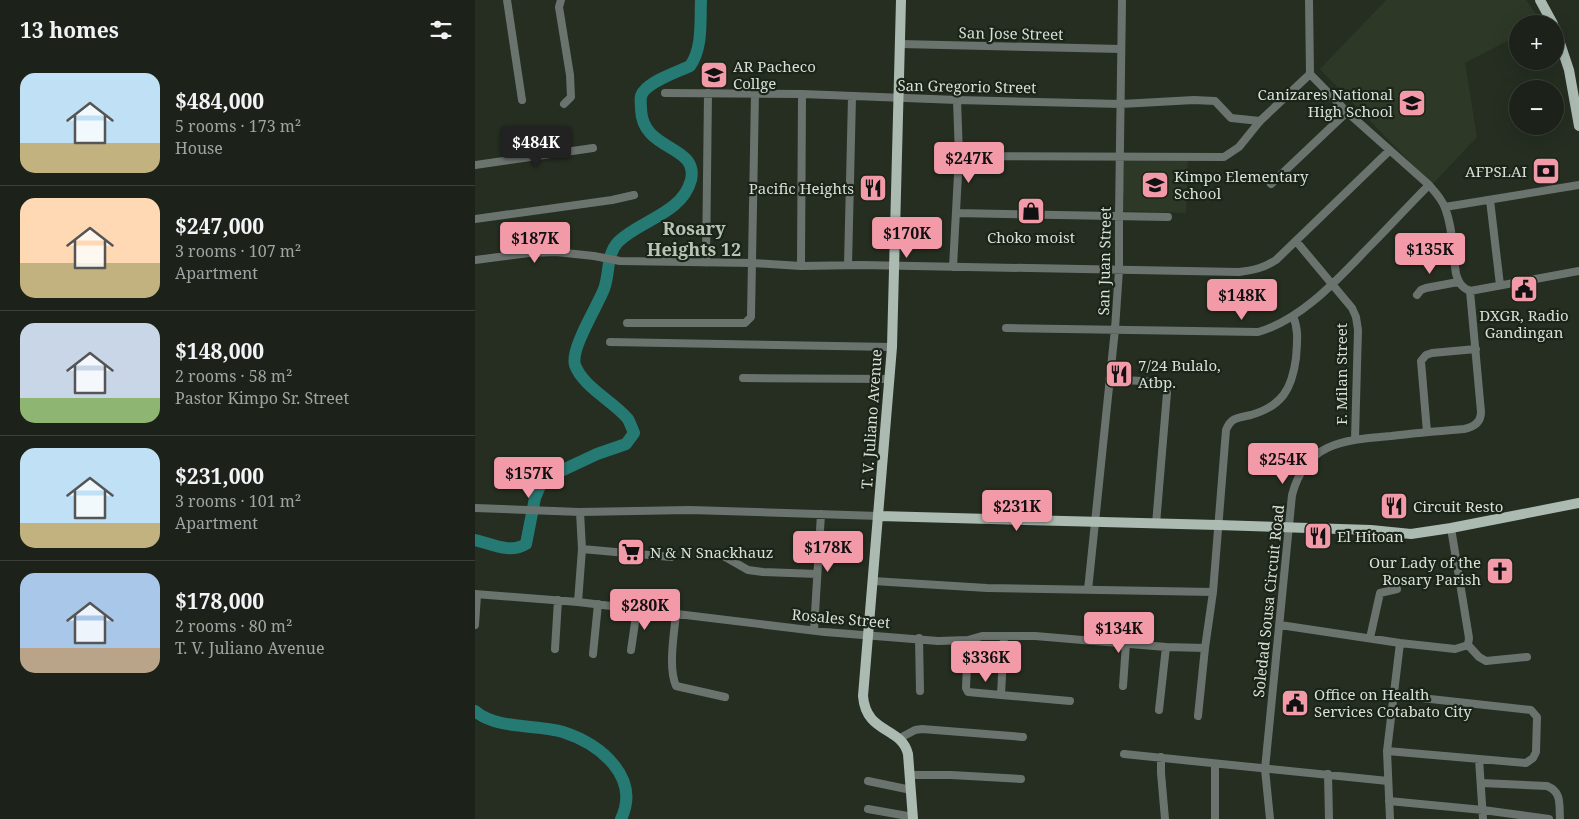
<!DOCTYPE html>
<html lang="en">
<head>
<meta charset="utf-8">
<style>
	body { margin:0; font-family:"Noto Serif",serif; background:#252a22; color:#f1f3f6; height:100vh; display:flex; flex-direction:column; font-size:19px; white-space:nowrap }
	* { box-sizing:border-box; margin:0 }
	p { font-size:16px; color:#a0a4a2 }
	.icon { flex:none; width:28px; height:28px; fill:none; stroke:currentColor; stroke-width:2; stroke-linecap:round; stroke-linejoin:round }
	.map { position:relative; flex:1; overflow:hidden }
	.sheet { display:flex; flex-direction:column; background:#1c2219; width:475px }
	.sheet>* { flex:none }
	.fabs { position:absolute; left:1034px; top:15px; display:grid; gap:10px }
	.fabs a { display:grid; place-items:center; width:55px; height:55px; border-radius:50%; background:#1c2219; box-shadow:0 5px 20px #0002,0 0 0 1px #3a3f38; font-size:25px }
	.price { position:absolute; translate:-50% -42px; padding:0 11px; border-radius:5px; background:#f39aa8; color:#111; font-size:16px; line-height:32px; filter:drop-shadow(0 1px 2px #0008) }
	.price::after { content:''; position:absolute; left:50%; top:30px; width:15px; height:11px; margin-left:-8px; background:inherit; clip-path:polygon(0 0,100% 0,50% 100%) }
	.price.on { background:#222; color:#fff }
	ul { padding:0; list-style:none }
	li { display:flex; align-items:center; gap:15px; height:125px; padding:0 20px }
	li+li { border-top:1px solid #3a3f38 }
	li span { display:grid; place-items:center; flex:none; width:140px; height:100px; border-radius:15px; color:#555 }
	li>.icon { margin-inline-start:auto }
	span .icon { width:60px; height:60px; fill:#fffc; stroke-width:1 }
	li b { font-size:21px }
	h2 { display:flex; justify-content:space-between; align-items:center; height:60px; padding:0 20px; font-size:21px }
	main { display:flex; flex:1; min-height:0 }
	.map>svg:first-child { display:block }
	.built { fill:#2d3827 }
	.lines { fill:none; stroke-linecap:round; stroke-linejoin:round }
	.river { stroke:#257a74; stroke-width:12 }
	.minor { stroke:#6b736e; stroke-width:8 }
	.major { stroke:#abbbb2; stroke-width:10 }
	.labels { text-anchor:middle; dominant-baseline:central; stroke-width:4.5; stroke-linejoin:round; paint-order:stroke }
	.street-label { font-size:15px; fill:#dadfd7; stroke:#1b2418 }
	.poi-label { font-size:15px; fill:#dadfd7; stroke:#1b2418; text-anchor:start }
	.quarter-label { font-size:18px; font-weight:bold; fill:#b9c4b4; stroke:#1b2418 }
</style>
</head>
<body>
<main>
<section class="sheet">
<h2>13 homes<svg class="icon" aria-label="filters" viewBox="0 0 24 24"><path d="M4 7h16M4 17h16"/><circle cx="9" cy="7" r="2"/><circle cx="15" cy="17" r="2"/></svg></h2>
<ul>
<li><span style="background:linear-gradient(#bfe0f5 70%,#c2b280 0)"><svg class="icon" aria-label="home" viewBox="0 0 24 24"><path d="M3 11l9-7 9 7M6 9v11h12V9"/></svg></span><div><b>$484,000</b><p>5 rooms · 173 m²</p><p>House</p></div></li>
<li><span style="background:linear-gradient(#ffd9b3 65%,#c2b280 0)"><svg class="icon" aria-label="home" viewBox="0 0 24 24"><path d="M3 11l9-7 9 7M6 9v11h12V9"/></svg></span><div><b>$247,000</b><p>3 rooms · 107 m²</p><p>Apartment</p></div></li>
<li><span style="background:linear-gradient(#c9d6e8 75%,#8fb573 0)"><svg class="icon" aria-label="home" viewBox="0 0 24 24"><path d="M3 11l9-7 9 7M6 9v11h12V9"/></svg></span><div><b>$148,000</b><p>2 rooms · 58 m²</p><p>Pastor Kimpo Sr. Street</p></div></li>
<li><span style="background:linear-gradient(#bfe0f5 75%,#c2b280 0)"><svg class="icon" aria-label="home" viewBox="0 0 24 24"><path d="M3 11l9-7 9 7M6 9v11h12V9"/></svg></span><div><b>$231,000</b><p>3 rooms · 101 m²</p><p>Apartment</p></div></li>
<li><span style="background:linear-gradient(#a9c7e8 75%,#b9a48a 0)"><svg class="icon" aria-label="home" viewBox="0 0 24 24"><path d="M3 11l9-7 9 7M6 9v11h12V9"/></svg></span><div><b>$178,000</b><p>2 rooms · 80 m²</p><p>T. V. Juliano Avenue</p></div></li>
</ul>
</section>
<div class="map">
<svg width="1104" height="819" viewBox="0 0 1104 819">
	<rect width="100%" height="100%" fill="#252e21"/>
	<path class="built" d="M911,0h140l17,24h-26v12l-52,27 12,74 -45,48 -112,-116z
		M649,158l64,2 -2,53 -64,-2z"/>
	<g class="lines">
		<path class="river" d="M0,540c17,4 35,14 51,4l9,-46 5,-12 8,-9 49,-23 29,-10 8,-11c-2,-5 -4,-10 -6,-14 -15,-18 -45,-32 -53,-54 -5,-16 23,-60 29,-76 6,-16 2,-34 14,-47 22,-22 64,-28 73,-62 8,-36 -49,-28 -50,-71 0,-7 -2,-13 3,-18 9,-11 33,-19 46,-25 13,-18 10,-45 11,-66
			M0,711c22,19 63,13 88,21 37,12 78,45 58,87"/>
		<path class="minor" d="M32,0l15,100
			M86,0l-2,7 11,68 1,22 -7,7
			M425,44l221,5
			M835,74l37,38 82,73c6,7 13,14 16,23 8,20 8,45 11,66 3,9 5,13 14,17l109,-20
			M190,93l137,1 155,6 164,4 73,-4 21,1 16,17 29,3
			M484,156l265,1 15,-10 21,-26 50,-47 -1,-74
			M0,165l118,-17
			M796,184l76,-72
			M1015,200l10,85
			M970,207l134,-22
			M481,213l212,4
			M0,219l137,-19 22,-5
			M821,241l56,67 4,9 2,13 -3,109
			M0,260l54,-7 27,-1 38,4 26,5 133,2 48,3 60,-1 378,7c15,-2 25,-4 37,-12l113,-109
			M231,263l2,-170
			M373,265l4,-168
			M326,266l1,-172
			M478,267l6,-111 -2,-56
			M942,295l4,-5 5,-2 32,-6
			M152,323h118l6,-6 4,-224
			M531,328l252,4c43,-12 79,-52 109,-83 21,-21 41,-43 62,-64
			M135,342l282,5
			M268,378l146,1
			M634,379l48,3 8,5 2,6 -11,131
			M952,432l-6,-71 5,-6 6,-2 44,-4
			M0,508l105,4 110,-2 189,6
			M107,549l89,8
			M245,554l28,16 15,2 54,2
			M398,581l114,7 226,4
			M613,590l27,-261 4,-59v-54l3,-216
			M0,594l103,8 247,30 113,9 30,-1 14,-4h53l131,11 39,1
			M103,602l4,-53 -2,-37
			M201,614c-2,21 -8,53 0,72l49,11
			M0,625l2,-30
			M805,625l120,18 55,6 13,-4 1,-7 -18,-110
			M339,630l7,-116
			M444,638l1,53
			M895,638l10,-45 17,-4
			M493,640l-2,48 2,4 33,3 3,-59
			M993,645l11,12 7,4 41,-4
			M80,649l3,-49
			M156,650l6,-41
			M118,654l5,-50
			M648,686l3,-42
			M526,695l69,6
			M684,710l7,-63
			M723,716l7,-68 8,-56 13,-162c5,-13 12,-12 25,-15 31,-9 41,-26 45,-57 1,-15 3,-28 -3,-42
			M425,738l15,-8 7,-1 101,8
			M912,751l139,12 7,-5 3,-6 1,-35 -6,-7 -137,-15
			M649,754l264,27
			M686,757v16l4,46
			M1004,759l4,60
			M853,774l1,45
			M434,775h42l70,4
			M393,781l43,9
			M1006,783l66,3c15,6 12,18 13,33
			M914,801l94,9 66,9
			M393,809l45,8
			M740,819v-55
			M795,819l-5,-50 27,-274c14,-53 52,-55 99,-59 25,-3 49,-5 73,-7 10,-2 17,-7 17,-17l-11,-121
			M915,819l-3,-68 13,-108"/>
		<path class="major" d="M426,0l-9,347 -29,349c3,38 38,30 45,58l5,65
			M1065,0l13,24
			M1080,28l14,42 10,56
			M404,516l339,9 153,5 40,4 40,-6 128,-25"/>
	</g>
	<defs>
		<g id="university-square" transform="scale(1.4375)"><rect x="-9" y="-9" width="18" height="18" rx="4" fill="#f39aa8" stroke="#1b2418"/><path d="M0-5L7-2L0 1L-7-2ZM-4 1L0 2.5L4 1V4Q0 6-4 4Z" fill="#111"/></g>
		<g id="school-square" transform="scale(1.4375)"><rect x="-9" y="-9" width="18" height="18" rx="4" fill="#f39aa8" stroke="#1b2418"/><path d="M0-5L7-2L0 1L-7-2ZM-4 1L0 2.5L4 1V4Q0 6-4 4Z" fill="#111"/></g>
		<g id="bank-square" transform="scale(1.4375)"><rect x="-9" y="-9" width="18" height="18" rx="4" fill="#f39aa8" stroke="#1b2418"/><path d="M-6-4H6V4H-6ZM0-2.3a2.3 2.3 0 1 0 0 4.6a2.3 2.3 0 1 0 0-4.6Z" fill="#111"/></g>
		<g id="restaurant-square" transform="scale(1.4375)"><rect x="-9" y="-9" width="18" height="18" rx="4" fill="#f39aa8" stroke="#1b2418"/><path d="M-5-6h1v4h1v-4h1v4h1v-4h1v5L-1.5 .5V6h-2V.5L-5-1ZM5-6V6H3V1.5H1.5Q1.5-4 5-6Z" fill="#111"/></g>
		<g id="shop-square" transform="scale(1.4375)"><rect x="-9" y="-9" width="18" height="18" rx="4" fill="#f39aa8" stroke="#1b2418"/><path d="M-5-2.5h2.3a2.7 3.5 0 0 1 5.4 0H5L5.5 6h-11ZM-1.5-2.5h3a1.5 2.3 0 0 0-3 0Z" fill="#111"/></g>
		<g id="civic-square" transform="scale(1.4375)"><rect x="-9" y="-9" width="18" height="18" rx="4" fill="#f39aa8" stroke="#1b2418"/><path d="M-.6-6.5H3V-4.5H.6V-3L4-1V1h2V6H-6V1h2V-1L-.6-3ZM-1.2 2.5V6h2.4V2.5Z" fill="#111"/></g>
		<g id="supermarket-square" transform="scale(1.4375)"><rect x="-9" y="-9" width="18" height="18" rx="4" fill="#f39aa8" stroke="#1b2418"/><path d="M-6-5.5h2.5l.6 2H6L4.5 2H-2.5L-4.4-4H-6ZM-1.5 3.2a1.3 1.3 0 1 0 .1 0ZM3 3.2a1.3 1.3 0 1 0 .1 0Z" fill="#111"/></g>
		<g id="church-square" transform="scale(1.4375)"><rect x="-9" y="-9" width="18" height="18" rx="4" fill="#f39aa8" stroke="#1b2418"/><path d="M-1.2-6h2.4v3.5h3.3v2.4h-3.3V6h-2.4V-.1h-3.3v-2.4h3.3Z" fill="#111"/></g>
	</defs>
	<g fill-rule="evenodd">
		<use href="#university-square" x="239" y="75"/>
		<use href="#school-square" x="937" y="103"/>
		<use href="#bank-square" x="1071" y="171"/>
		<use href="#school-square" x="680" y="185"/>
		<use href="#restaurant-square" x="398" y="188"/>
		<use href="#shop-square" x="556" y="211"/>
		<use href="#civic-square" x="1049" y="289"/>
		<use href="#restaurant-square" x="644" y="374"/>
		<use href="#restaurant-square" x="919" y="506"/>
		<use href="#restaurant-square" x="843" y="536"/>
		<use href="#supermarket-square" x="156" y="552"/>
		<use href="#church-square" x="1025" y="571"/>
		<use href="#civic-square" x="820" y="703"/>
	</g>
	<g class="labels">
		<g class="street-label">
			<text transform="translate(536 33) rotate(1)">San Jose Street</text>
			<text transform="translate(492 86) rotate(1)">San Gregorio Street</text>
			<text transform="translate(629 261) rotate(-89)">San Juan Street</text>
			<text transform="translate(866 374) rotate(-90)">F. Milan Street</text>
			<text transform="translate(396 419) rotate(-86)">T. V. Juliano Avenue</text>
			<text transform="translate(793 601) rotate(-84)">Soledad Sousa Circuit Road</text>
			<text transform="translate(366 618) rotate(5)">Rosales Street</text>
		</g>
		<g class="poi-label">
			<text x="258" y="66">AR Pacheco<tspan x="258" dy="17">Collge</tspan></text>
			<text x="918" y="94" text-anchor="end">Canizares National<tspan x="918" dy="17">High School</tspan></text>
			<text x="1052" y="171" text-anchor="end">AFPSLAI</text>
			<text x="699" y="176">Kimpo Elementary<tspan x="699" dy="17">School</tspan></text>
			<text x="379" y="188" text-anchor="end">Pacific Heights</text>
			<text x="556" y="237" text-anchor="middle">Choko moist</text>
			<text x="1049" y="315" text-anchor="middle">DXGR, Radio<tspan x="1049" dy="17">Gandingan</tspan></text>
			<text x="663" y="365">7/24 Bulalo,<tspan x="663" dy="17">Atbp.</tspan></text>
			<text x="938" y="506">Circuit Resto</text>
			<text x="862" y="536">El Hitoan</text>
			<text x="175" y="552">N &amp; N Snackhauz</text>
			<text x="1006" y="562" text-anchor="end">Our Lady of the<tspan x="1006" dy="17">Rosary Parish</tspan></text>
			<text x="839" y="694">Office on Health<tspan x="839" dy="17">Services Cotabato City</tspan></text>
		</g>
		<g class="quarter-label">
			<text x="219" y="228">Rosary<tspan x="219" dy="21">Heights 12</tspan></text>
		</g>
	</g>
</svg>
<div class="fabs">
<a>+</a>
<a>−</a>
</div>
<b class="price on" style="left:61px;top:168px">$484K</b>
<b class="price" style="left:494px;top:184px">$247K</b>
<b class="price" style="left:432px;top:259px">$170K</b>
<b class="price" style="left:60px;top:264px">$187K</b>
<b class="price" style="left:955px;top:275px">$135K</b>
<b class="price" style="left:767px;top:321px">$148K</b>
<b class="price" style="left:808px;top:485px">$254K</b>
<b class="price" style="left:54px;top:499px">$157K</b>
<b class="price" style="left:542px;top:532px">$231K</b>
<b class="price" style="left:353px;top:573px">$178K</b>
<b class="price" style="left:170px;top:631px">$280K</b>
<b class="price" style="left:644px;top:654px">$134K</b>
<b class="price" style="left:511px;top:683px">$336K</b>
</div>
</main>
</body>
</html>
